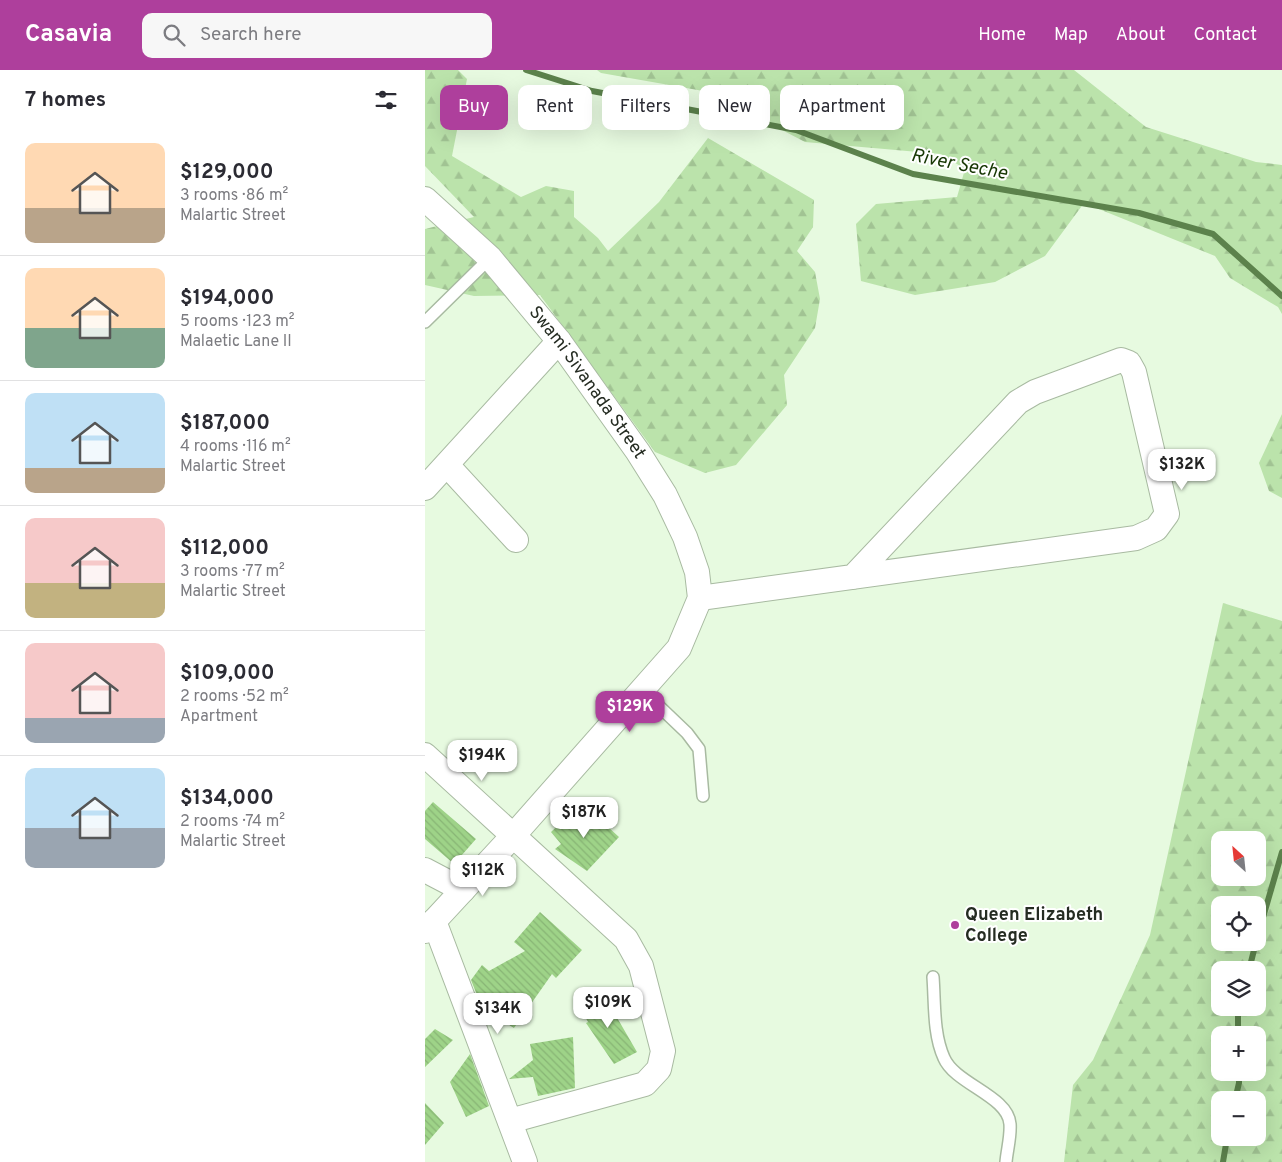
<!DOCTYPE html>
<html lang="en">
<head>
<meta charset="utf-8">
<style>
	body { margin:0; font-family:Overpass,sans-serif; background:#f7f7f7; color:#2b2b33; height:100vh; display:flex; flex-direction:column; font-size:19px; white-space:nowrap }
	* { box-sizing:border-box; margin:0 }
	p { font-size:16px; color:#7c7c81 }
	.icon { flex:none; width:28px; height:28px; fill:none; stroke:currentColor; stroke-width:2; stroke-linecap:round; stroke-linejoin:round }
	.map { position:relative; flex:1; overflow:hidden }
	.side { display:flex; flex-direction:column; background:#fff; width:425px }
	.side>* { flex:none }
	.top-card { position:absolute; left:15px; top:15px; width:475px; height:45px; display:flex; gap:10px }
	.needle { width:32px; rotate:333deg }
	.buttons { position:absolute; left:786px; top:761px; display:grid; gap:10px }
	.buttons a { display:grid; place-items:center; width:55px; height:55px; border-radius:10px; background:#fff; box-shadow:0 5px 20px #0002; font-size:25px }
	.price { position:absolute; translate:-50% -42px; padding:0 11px; border-radius:10px; background:#fff; color:#222; font-size:16px; line-height:32px; filter:drop-shadow(0 1px 2px #0008) }
	.price::after { content:''; position:absolute; left:50%; top:30px; width:15px; height:11px; margin-left:-8px; background:inherit; clip-path:polygon(0 0,100% 0,50% 100%) }
	.price.active { background:#ae3f9c; color:#fff }
	ul { padding:0; list-style:none }
	li { display:flex; align-items:center; gap:15px; height:125px; padding:0 25px }
	li+li { border-top:1px solid #e1e1e2 }
	li span { display:grid; place-items:center; flex:none; width:140px; height:100px; border-radius:10px; color:#555 }
	li>.icon { margin-inline-start:auto }
	span .icon { width:60px; height:60px; fill:#fffc; stroke-width:1 }
	li b { font-size:21px }
	h2 { display:flex; justify-content:space-between; align-items:center; height:60px; padding:0 25px; font-size:21px }
	.chip { padding:0 18px; border-radius:10px; background:#fff; box-shadow:0 5px 20px #0002; font-size:18px; line-height:45px }
	.chip.active { background:#ae3f9c; color:#fff }
	header { display:flex; align-items:center; gap:30px; box-sizing:border-box; height:70px; padding:0 25px; background:#ae3f9c; color:#fff }
	header strong { font-size:24px }
	nav { display:flex; gap:28px; margin-inline-start:auto; font-size:18px }
	.search { width:350px; height:45px; background:#f7f7f7; display:flex; align-items:center; gap:12px; box-sizing:border-box; padding:0 18px; border-radius:10px; color:#7c7c81; font-size:19px }
	main { display:flex; flex:1; min-height:0 }
	.map>svg:first-child { display:block }
	.forest { fill:url(#forest-firs); fill-rule:evenodd }
	.lines { fill:none; stroke-linecap:round; stroke-linejoin:round }
	.stream { stroke:#5c824c; stroke-width:6 }
	.building { fill:url(#building-back-hatch) }
	.lane-casing { stroke:#a8baa1; stroke-width:14 }
	.street-casing { stroke:#a8baa1; stroke-width:26 }
	.lane { stroke:#fff; stroke-width:11 }
	.street { stroke:#fff; stroke-width:24 }
	.poi-dot { fill:#ae3f9c; stroke:#fff; stroke-width:2 }
	.labels { text-anchor:middle; dominant-baseline:central; stroke-width:4; stroke-linejoin:round; paint-order:stroke }
	.street-label { font-size:18px; fill:#252c22; stroke:#fff }
	.poi-label { font-size:18px; font-weight:bold; fill:#252c22; stroke:#fff; text-anchor:start }
	.water-label { font-size:19px; font-style:italic; fill:#163703; stroke:#fff }
</style>
</head>
<body>
<header>
<strong>Casavia</strong>
<div class="search"><svg class="icon" aria-label="search" viewBox="0 0 24 24"><circle cx="10" cy="10" r="6"/><path d="M15 15l6 6"/></svg>Search here</div>
<nav><a>Home</a><a>Map</a><a>About</a><a>Contact</a></nav>
</header>
<main>
<section class="side">
<h2>7 homes<svg class="icon" aria-label="filters" viewBox="0 0 24 24"><path d="M4 7h16M4 17h16"/><circle cx="9" cy="7" r="2"/><circle cx="15" cy="17" r="2"/></svg></h2>
<ul>
<li><span style="background:linear-gradient(#ffd9b3 65%,#b9a48a 0)"><svg class="icon" aria-label="home" viewBox="0 0 24 24"><path d="M3 11l9-7 9 7M6 9v11h12V9"/></svg></span><div><b>$129,000</b><p>3 rooms · 86 m²</p><p>Malartic Street</p></div></li>
<li><span style="background:linear-gradient(#ffd9b3 60%,#7fa58c 0)"><svg class="icon" aria-label="home" viewBox="0 0 24 24"><path d="M3 11l9-7 9 7M6 9v11h12V9"/></svg></span><div><b>$194,000</b><p>5 rooms · 123 m²</p><p>Malaetic Lane II</p></div></li>
<li><span style="background:linear-gradient(#bfe0f5 75%,#b9a48a 0)"><svg class="icon" aria-label="home" viewBox="0 0 24 24"><path d="M3 11l9-7 9 7M6 9v11h12V9"/></svg></span><div><b>$187,000</b><p>4 rooms · 116 m²</p><p>Malartic Street</p></div></li>
<li><span style="background:linear-gradient(#f6c9c9 65%,#c2b280 0)"><svg class="icon" aria-label="home" viewBox="0 0 24 24"><path d="M3 11l9-7 9 7M6 9v11h12V9"/></svg></span><div><b>$112,000</b><p>3 rooms · 77 m²</p><p>Malartic Street</p></div></li>
<li><span style="background:linear-gradient(#f6c9c9 75%,#9aa5b1 0)"><svg class="icon" aria-label="home" viewBox="0 0 24 24"><path d="M3 11l9-7 9 7M6 9v11h12V9"/></svg></span><div><b>$109,000</b><p>2 rooms · 52 m²</p><p>Apartment</p></div></li>
<li><span style="background:linear-gradient(#bfe0f5 60%,#9aa5b1 0)"><svg class="icon" aria-label="home" viewBox="0 0 24 24"><path d="M3 11l9-7 9 7M6 9v11h12V9"/></svg></span><div><b>$134,000</b><p>2 rooms · 74 m²</p><p>Malartic Street</p></div></li>
</ul>
</section>
<div class="map">
<svg width="857" height="1092" viewBox="0 0 857 1092">
	<defs>
		<pattern id="forest-firs" width="22" height="20" patternUnits="userSpaceOnUse" patternTransform="scale(1.25)"><rect width="22" height="20" fill="#bbe3ab"/><path d="M5 1l3.5 6h-7zM16 11l3.5 6h-7z" fill="#a1c393"/></pattern>
		<pattern id="building-back-hatch" width="6" height="6" patternUnits="userSpaceOnUse" patternTransform="scale(1.25)"><rect width="6" height="6" fill="#9ed388"/><path d="M-1 5l2 2M0 0l6 6M5-1l2 2" fill="none" stroke="#88b575"/></pattern>
	</defs>
	<rect width="100%" height="100%" fill="#e7fae0"/>
	<path class="forest" d="M0,0h33l9,9 -15,77 69,41 25,-11 28,5v26l24,21 10,13 51,-49 49,-64 106,62 -1,27 -16,24 18,21 5,27 -5,29 -31,47 3,30 -51,60 -31,8 -50,-21 -115,-157 -66,1 -49,-11v-56l49,-12 -49,-51z
		M172,0h477l72,57 110,35 26,3v149l-4,-7 -48,-29 -15,-22 -131,-53 -39,53 -50,26 -80,13 -54,-14 -5,-57 20,-20 81,-7 8,-28 -24,-15 -136,-12 -96,-50 -108,-19z
		M857,344v84l-13,-7 -10,-28z
		M798,533l59,18v541h-218l9,-77 20,-25 57,-125zM795,770h37v38h-37zM795,835h37v37h-37zM795,900h37v38h-37zM795,965h37v37h-37zM795,1030h37v38h-37z"/>
	<g class="lines">
		<path class="stream" d="M101,0l66,21 204,39 117,44 226,39 74,21 69,62
			M832,868l25,-86
			M824,900l7,-28
			M813,938v27
			M810,1030l4,-17v-11
			M798,1092l4,-24"/>
	</g>
	<path class="building" d="M8,732l43,37 -22,25 -29,-25v-28z
		M161,737l33,30 -32,34 -32,-22 6,-5 -10,-12 19,-18 7,4z
		M115,842l42,38 -26,28 -4,-4 -38,54 -18,-11 7,-10 -9,-7 -3,3 -14,-8 -6,-15 11,-15 7,6 36,-20 -11,-9z
		M171,921l16,18 25,43 -23,12 -28,-41 2,-1 -6,-11z
		M10,959l18,11 -28,27v-28z
		M148,967l2,51 -37,8 -5,-19 -24,2 24,-19 -3,-16z
		M45,984l19,52 -23,11 -16,-35z
		M0,1033l19,20 -19,22z"/>
	<g class="lines">
		<g class="lane-casing">
			<path id="lane" d="M0,252l65,-64
				M217,620l45,43 12,16 4,47
				M508,907c2,26 0,57 11,81 11,26 64,38 66,66 1,12 -3,26 -4,38"/>
		</g>
		<g class="street-casing">
			<g id="street">
				<path id="s1" d="M0,129l65,59 69,83 79,111 27,43 20,42 12,35 3,26 -21,50 -167,189 -87,94"/>
				<path d="M22,395l69,75"/>
				<path d="M0,418l134,-147"/>
				<path d="M275,528l436,-60 20,-9 11,-15 -33,-142 -5,-9 -8,-3 -86,32 -17,10 -165,175"/>
				<path d="M0,685l201,184 15,27 22,85 -4,18 -14,15 -135,37"/>
				<path d="M0,800l38,20"/>
				<path d="M9,851l91,241"/>
			</g>
		</g>
		<use href="#lane" class="lane"/>
		<use href="#street" class="street"/>
	</g>
	<circle class="poi-dot" cx="530" cy="855" r="5"/>
	<g class="labels">
		<g class="street-label">
			<text stroke="none"><textPath href="#s1" startOffset="246">Swami Sivanada Street</textPath></text>
		</g>
		<g class="poi-label">
			<text x="540" y="845">Queen Elizabeth<tspan x="540" dy="21">College</tspan></text>
		</g>
		<g class="water-label">
			<text transform="translate(534 95) rotate(11)">River Seche</text>
		</g>
	</g>
</svg>
<div class="buttons">
<a><svg class="needle" viewBox="-14 -14 28 28"><path d="M0-13l5 13h-10z" fill="#e53935"/><path d="M0 13l5-13h-10z" fill="#7c7c81"/></svg></a>
<a><svg class="icon" aria-label="locate" viewBox="0 0 24 24"><circle cx="12" cy="12" r="6"/><path d="M12 2v4M12 18v4M2 12h4M18 12h4"/></svg></a>
<a><svg class="icon" aria-label="layers" viewBox="0 0 24 24"><path d="M12 4l9 5-9 5-9-5zM3 14l9 5 9-5"/></svg></a>
<a>+</a>
<a>−</a>
</div>
<b class="price" style="left:757px;top:421px">$132K</b>
<b class="price active" style="left:205px;top:663px">$129K</b>
<b class="price" style="left:57px;top:712px">$194K</b>
<b class="price" style="left:159px;top:769px">$187K</b>
<b class="price" style="left:58px;top:827px">$112K</b>
<b class="price" style="left:183px;top:959px">$109K</b>
<b class="price" style="left:73px;top:965px">$134K</b>
<div class="top-card">
<a class="chip active">Buy</a>
<a class="chip">Rent</a>
<a class="chip">Filters</a>
<a class="chip">New</a>
<a class="chip">Apartment</a>
</div>
</div>
</main>
</body>
</html>
